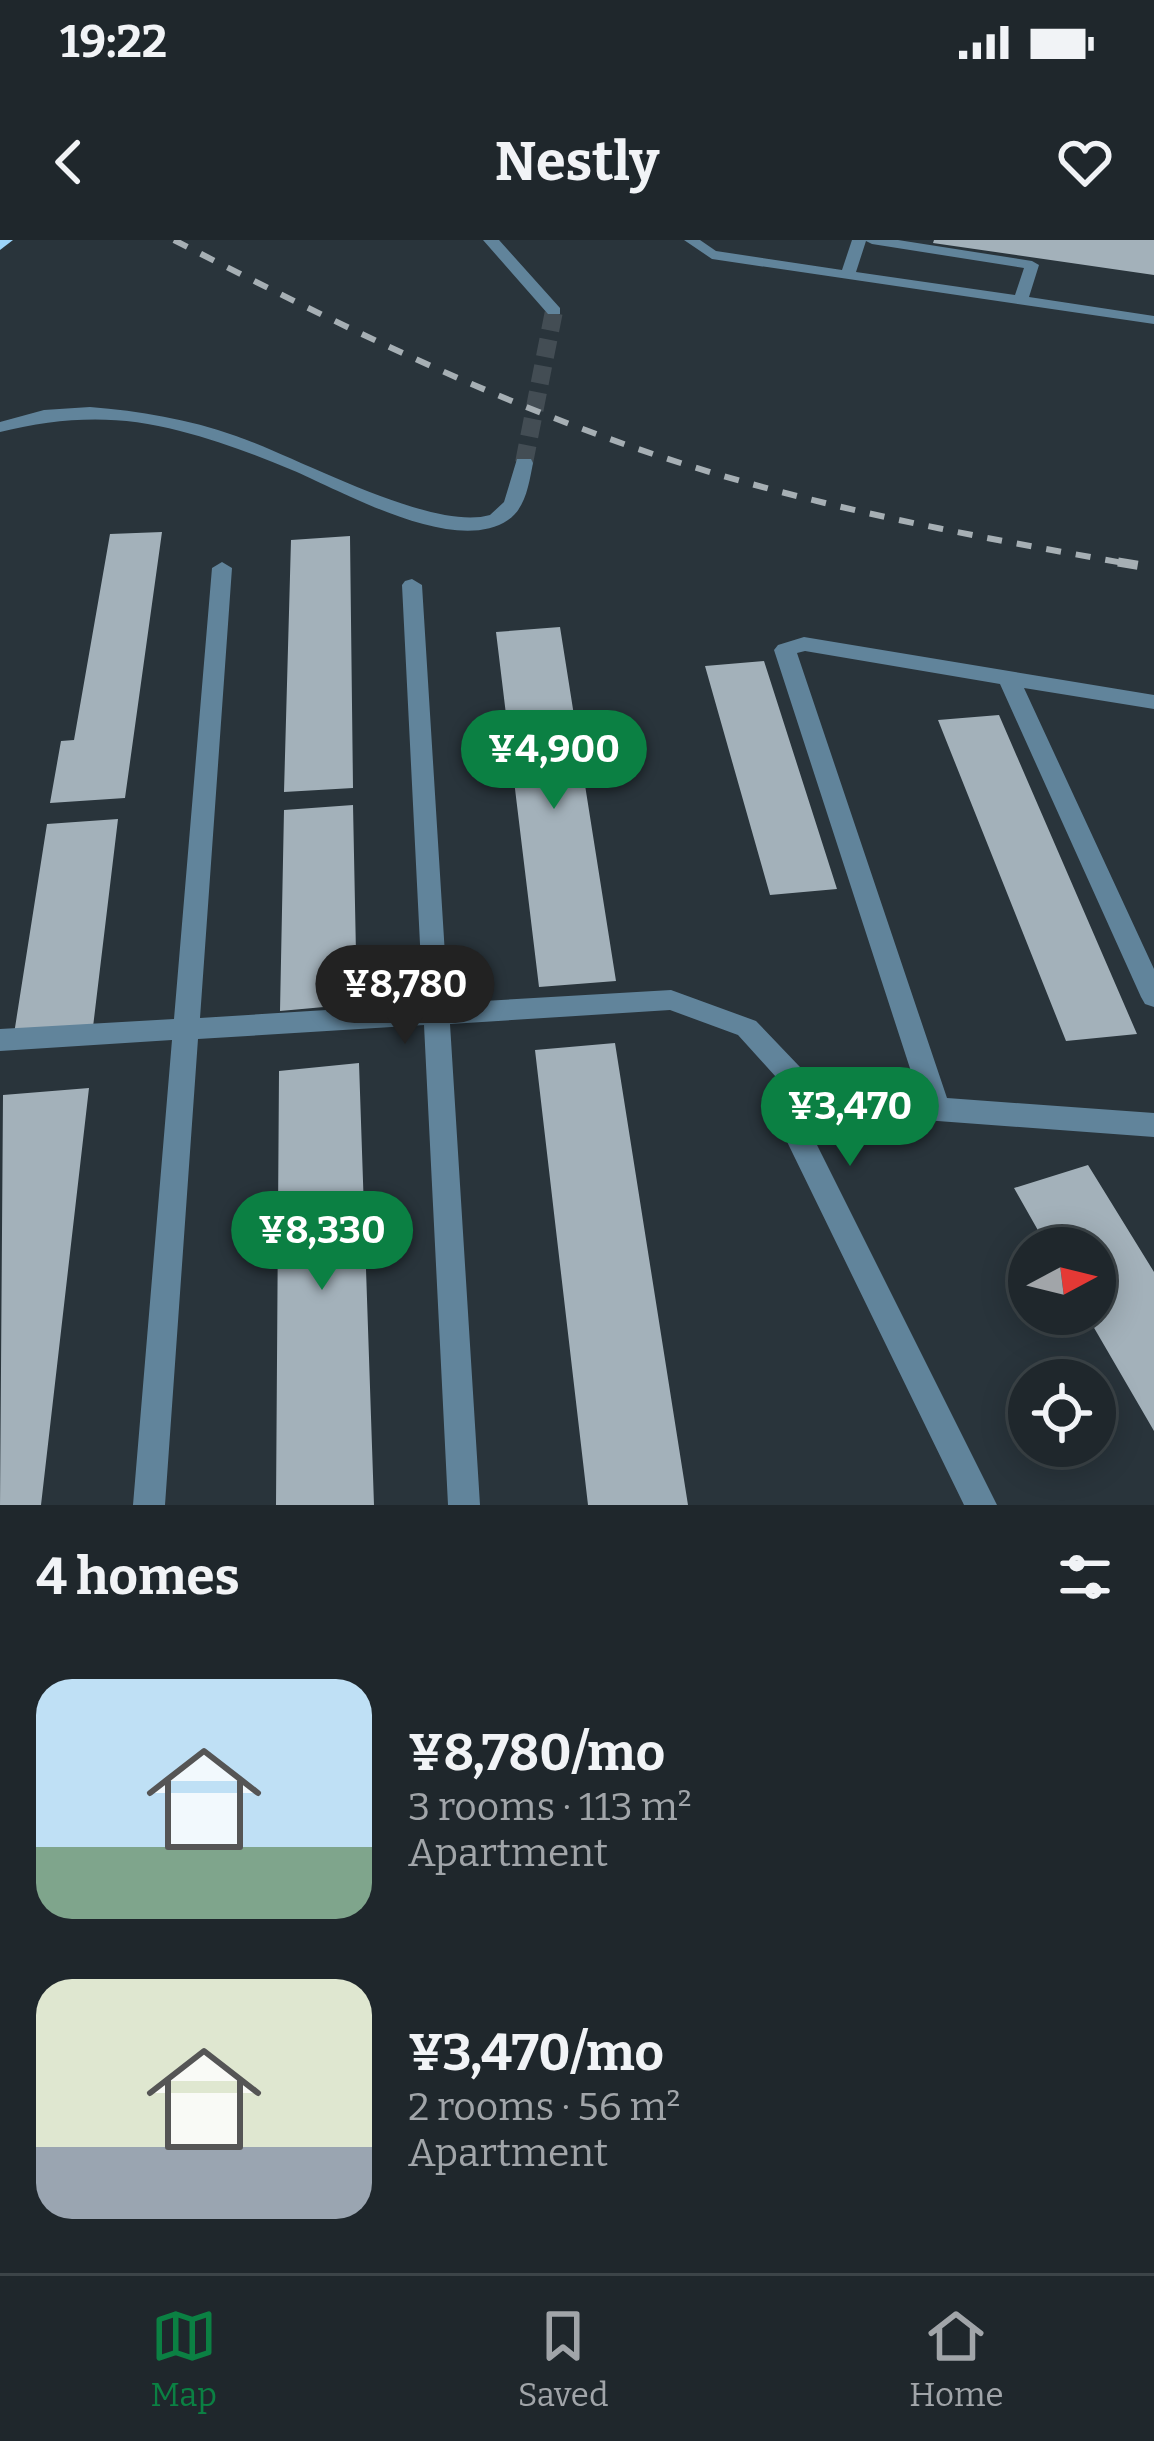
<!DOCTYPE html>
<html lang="en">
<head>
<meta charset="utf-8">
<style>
	body { margin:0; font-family:Bitter,serif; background:#272f34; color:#f1f3f6; height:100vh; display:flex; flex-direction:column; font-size:45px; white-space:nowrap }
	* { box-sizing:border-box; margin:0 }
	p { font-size:39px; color:#a1a5a9 }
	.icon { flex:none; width:66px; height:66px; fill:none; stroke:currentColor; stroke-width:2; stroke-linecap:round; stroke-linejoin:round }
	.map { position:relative; height:1265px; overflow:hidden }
	.panel { display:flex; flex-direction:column; background:#1f272c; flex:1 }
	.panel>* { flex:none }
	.needle { width:78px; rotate:83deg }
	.tools { position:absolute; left:1008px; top:987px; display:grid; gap:24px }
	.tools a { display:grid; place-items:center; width:108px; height:108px; border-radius:50%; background:#1f272c; box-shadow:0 6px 30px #0003,0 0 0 3px #3c4448; font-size:60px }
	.price { position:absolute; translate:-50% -102px; padding:0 27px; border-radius:42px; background:#0b8043; color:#fff; font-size:39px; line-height:78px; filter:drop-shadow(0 3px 6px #0008) }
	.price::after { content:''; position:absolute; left:50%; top:72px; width:36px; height:27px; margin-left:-18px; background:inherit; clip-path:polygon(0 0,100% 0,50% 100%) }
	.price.on { background:#222; color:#fff }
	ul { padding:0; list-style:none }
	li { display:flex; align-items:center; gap:36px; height:300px; padding:0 36px }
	li span { display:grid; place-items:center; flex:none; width:336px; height:240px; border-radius:36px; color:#555 }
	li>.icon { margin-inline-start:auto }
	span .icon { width:144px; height:144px; fill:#fffc; stroke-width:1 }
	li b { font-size:51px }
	h2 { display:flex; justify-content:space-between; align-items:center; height:144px; padding:0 36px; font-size:51px }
	.status { display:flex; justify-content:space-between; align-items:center; height:84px; padding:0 60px; background:#1f272c; direction:ltr }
	.status svg { height:33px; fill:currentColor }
	header { display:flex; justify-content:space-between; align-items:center; height:156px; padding:0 36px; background:#1f272c; font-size:54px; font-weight:700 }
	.tabs { display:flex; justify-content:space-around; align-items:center; height:168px; border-top:3px solid #3c4448; background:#1f272c; font-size:33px; color:#a1a5a9 }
	.tabs a { display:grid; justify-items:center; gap:6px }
	.tabs .on { color:#0b8043 }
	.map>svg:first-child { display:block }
	.building { fill:#a3b1ba }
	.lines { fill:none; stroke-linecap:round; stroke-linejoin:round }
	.street-tunnel { stroke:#434d54; stroke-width:18; stroke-dasharray:18 9; stroke-linecap:butt }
	.lane { fill:#61849b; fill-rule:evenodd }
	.street { fill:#61849b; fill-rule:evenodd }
	.primary { fill:#9bd4f9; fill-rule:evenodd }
	.rail-far1 { stroke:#a6afb4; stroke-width:6; stroke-dasharray:15 15; stroke-linecap:butt }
	.rail { stroke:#a6afb4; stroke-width:9; stroke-dasharray:20 20; stroke-linecap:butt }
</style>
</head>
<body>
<div class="status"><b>19:22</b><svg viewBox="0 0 49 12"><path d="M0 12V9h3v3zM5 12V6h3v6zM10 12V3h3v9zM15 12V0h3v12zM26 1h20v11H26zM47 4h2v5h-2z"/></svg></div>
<header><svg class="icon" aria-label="back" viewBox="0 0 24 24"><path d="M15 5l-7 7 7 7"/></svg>Nestly<svg class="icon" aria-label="heart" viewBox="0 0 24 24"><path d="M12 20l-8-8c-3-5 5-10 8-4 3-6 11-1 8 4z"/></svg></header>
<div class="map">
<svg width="1154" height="1265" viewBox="0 0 1154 1265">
	<rect width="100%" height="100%" fill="#29343b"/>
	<path class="building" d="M934,0h220v35l-221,-32z
		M162,292l-37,266 -75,5 11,-62 13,-1 36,-206z
		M350,296l3,252 -69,4 7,-252z
		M560,387l56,354 -77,6 -43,-355z
		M764,421l73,228 -67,6 -65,-229z
		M999,475l138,319 -71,7 -128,-321z
		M353,565l4,199 -77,7 4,-201z
		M118,579l-25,208 -79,7 33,-210z
		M615,803l73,462h-100l-53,-455z
		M359,823l15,442h-98l3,-434z
		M89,848l-48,417h-41l3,-410z
		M1088,925l66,107v159l-68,-117h9v-66h-47l-34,-60z"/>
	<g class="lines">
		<path class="street-tunnel" d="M524,223l30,-152"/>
		<path class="lane" d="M684,0h16l16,11 126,19 10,-30h46l134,21 7,4 -10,32 125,19v8l-442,-65zM866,1l6,3 152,24 -9,27 -159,-23z"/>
		<path class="street" d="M483,0h16l61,68v6h-12z
			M90,167c50,4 98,12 146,29 61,21 196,96 254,79l14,-13 13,-43h14l2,4c-4,20 -7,45 -25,57 -53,36 -164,-28 -216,-50 -36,-15 -73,-29 -112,-39 -62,-17 -119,-14 -180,1v-10l44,-12z
			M222,322l10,6 -32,450 223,-14 -21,-419 3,-4 7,-2 10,6 26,418 223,-13 85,31 65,68 98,7 -145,-446 4,-5 26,-8 350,58v14l-130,-21 130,281v38l-9,-3 -4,-7 -141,-313 -195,-33 -8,2 150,445 207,15v24l-337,-25 -13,7 193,386h-33l-190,-390 4,-8 17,-9 -57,-63 -68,-25 -220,14 30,481h-32l-24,-480 -226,14 -33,466h-32l39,-465 -172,11v-22l174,-10 38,-451z"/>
		<path class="primary" d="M0,0h13l-13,10z"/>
		<path class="rail-far1" d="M174,0c159,82 320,162 491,218 153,50 312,79 470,107"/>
		<path class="rail" d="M1118,322l36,6"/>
	</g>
</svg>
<div class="tools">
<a><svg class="needle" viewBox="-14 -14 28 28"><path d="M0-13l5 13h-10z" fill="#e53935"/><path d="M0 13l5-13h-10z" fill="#a1a5a9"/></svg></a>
<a><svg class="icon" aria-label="locate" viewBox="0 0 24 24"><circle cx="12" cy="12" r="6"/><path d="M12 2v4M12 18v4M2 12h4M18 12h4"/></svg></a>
</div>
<b class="price" style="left:554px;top:572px">¥4,900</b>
<b class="price on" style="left:405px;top:807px">¥8,780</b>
<b class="price" style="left:850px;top:929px">¥3,470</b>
<b class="price" style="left:322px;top:1053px">¥8,330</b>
</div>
<section class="panel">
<h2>4 homes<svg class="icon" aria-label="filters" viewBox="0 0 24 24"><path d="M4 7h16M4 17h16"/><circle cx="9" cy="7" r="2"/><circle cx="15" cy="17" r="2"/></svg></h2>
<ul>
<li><span style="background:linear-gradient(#bfe0f5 70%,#7fa58c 0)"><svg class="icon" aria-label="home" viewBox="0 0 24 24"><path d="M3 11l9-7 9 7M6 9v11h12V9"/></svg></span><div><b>¥8,780/mo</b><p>3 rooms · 113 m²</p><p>Apartment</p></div></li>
<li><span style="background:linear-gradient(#dfe7d0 70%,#9aa5b1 0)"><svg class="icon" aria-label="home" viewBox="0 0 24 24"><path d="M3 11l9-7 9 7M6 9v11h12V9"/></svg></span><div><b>¥3,470/mo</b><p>2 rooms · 56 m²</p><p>Apartment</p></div></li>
</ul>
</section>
<nav class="tabs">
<a class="on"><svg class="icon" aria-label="map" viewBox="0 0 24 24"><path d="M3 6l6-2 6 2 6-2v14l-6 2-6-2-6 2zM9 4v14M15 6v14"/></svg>Map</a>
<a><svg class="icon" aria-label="saved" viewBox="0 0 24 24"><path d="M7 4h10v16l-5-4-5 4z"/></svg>Saved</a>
<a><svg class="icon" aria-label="home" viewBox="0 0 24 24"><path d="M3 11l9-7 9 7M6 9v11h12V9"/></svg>Home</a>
</nav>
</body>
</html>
